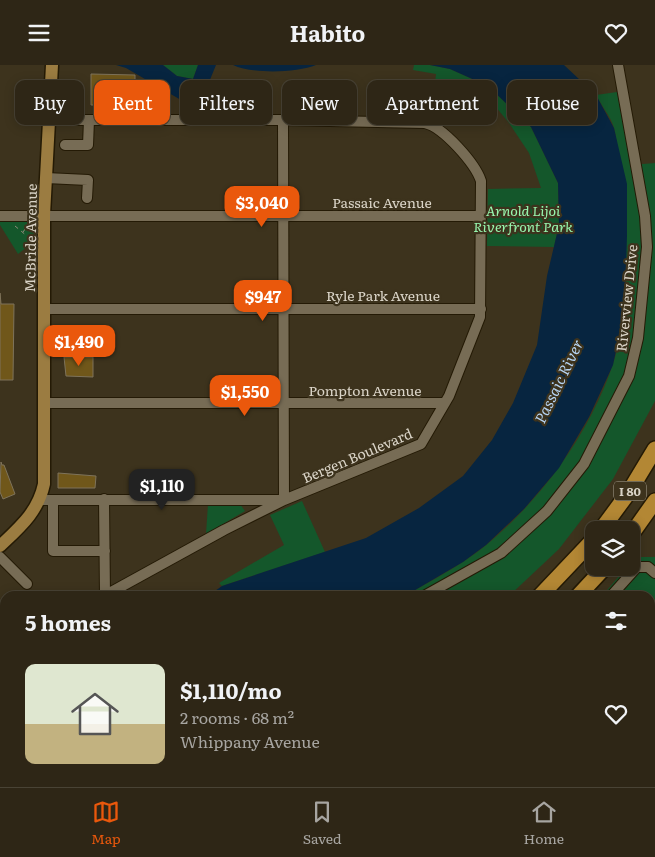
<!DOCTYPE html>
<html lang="en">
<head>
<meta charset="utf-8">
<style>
	body { margin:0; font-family:Literata,serif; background:#362e1f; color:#f1f3f6; height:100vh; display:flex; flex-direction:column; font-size:19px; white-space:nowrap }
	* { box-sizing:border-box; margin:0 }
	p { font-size:16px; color:#a7a5a1 }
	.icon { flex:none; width:28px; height:28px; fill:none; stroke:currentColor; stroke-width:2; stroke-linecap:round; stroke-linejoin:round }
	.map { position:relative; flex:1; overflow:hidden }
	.drawer { position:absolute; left:0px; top:526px; width:655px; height:196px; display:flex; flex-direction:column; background:#2e2616; border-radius:15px 15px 0 0; box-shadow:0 2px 12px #0003,0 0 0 1px #494335 }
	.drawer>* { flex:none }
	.banner { position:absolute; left:15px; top:15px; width:625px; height:45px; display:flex; gap:10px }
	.tools { position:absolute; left:585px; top:456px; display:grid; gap:10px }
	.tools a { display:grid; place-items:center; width:55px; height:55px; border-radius:10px; background:#2e2616; box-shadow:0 2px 12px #0003,0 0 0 1px #494335; font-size:25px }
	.price { position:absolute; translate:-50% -42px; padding:0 11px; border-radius:10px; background:#ea580c; color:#fff; font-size:16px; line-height:32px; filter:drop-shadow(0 1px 2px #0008) }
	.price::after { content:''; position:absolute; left:50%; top:30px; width:15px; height:11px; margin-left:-8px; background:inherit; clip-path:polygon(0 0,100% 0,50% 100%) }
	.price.current { background:#222; color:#fff }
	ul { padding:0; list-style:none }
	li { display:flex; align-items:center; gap:15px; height:125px; padding:0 25px }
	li+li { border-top:1px solid #494335 }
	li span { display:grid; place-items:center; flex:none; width:140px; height:100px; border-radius:10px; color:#555 }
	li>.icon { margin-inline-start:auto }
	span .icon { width:60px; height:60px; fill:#fffc; stroke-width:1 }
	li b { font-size:21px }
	h2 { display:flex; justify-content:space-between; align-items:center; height:60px; padding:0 25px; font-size:21px }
	.chip { padding:0 18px; border-radius:10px; background:#2e2616; box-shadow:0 2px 12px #0003,0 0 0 1px #494335; font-size:18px; line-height:45px }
	.chip.current { background:#ea580c; color:#fff }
	header { display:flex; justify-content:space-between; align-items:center; height:65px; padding:0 25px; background:#2e2616; font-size:22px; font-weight:700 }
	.tab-bar { display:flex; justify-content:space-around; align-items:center; height:70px; border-top:1px solid #494335; background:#2e2616; font-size:14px; color:#a7a5a1 }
	.tab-bar a { display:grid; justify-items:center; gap:2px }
	.tab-bar .current { color:#ea580c }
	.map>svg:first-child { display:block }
	.green { fill:#14572b }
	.water { fill:#072540 }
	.building { fill:#70571a; stroke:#7e735b }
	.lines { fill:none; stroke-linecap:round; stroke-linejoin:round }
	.minor-casing { stroke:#241a05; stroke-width:12 }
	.major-casing { stroke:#241a05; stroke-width:15 }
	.highway-casing { stroke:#241a05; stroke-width:18 }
	.path { stroke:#928a79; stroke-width:1; stroke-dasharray:4 4; stroke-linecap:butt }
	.minor { stroke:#776c55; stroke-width:10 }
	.major { stroke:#9b7c41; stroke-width:12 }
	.highway { stroke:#b38734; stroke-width:15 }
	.labels { text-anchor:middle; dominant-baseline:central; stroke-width:4.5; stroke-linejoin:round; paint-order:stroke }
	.shield { fill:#3d331d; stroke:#aba494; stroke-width:1 }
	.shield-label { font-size:12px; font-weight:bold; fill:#dad4c7 }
	.street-label { font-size:14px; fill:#dad4c7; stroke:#3d331d }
	.park-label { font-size:14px; font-style:italic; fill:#98f7af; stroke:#3d331d }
	.water-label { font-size:15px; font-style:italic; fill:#b6d4f3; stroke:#3d331d }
</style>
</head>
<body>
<header><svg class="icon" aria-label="menu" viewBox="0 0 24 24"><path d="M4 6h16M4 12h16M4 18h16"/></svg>Habito<svg class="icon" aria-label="heart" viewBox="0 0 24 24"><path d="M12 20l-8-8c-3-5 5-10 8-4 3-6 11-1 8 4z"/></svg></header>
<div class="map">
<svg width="655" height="722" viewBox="0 0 655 722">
	<rect width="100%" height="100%" fill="#3d331d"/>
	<path class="green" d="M163,0h35l-5,14 -16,-3z
		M414,0h16l20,4 38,17 43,41 27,56 1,42 -5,22 -67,-1 1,-57 53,-1 -12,-35 -20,-30 -32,-39 -10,6 -32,-7 1,-9 -23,-4z
		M617,27l14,73 24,-2v238l-42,78 -54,70 -50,47h-104c27,-16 55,-30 80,-50 68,-55 133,-151 140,-240 2,-31 -1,-60 -3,-91 -3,-24 -2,-64 -8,-87 -3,-11 -13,-23 -18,-33z
		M28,155l9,7 -1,13 -18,14 -18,-29v-4z
		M302,436l23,51 -103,34 -3,-3 65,-38 -14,-30z
		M208,439h32l5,7 -39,23z
		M635,492h20v230h-263l7,-4h251v-187h-48l24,-28 5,-1v-6z
		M95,718h136l-6,4h-137z"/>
	<path class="water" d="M116,0h47l14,11 16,3 5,-14h18l-11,27 -9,6 -15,2 -55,-32z
		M233,0h83c-20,8 -64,9 -83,0z
		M430,0h134l32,30 18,33 13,56v51l-2,73 -12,57 -24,52 -30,51 -35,41 -38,36 -23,17 -58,34h-197l14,-10 144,-48 53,-30 44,-32 29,-36 21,-37 24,-58 10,-69 12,-51 -1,-42 -27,-56 -43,-41 -38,-17z
		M5,666v52h90l-7,4h-88v-53z"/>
	<path class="building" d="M91,9l44,1v30h-44z
		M0,228l1,11h13l-1,76h-13z
		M64,292h29v20l-27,-1z
		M1,397l1,3h2l11,29 -12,5 -3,-7z
		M58,408l38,3 -1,12h-37z"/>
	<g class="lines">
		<g class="minor-casing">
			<path id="minor" d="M51,22l22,2
				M49,55h234l142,3c18,4 50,40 56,58l-1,136 -31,79 -28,48 -137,56 -60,30 -120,66
				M283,55l1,380
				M65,80h23l1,-25
				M46,113l42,2 -1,18
				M0,151h481
				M45,244h436
				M45,338h400
				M104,434l1,97
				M40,435h243
				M53,435v51h52
				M0,492l27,27
				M424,531l77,-43 46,-42 37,-47 45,-88 9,-38 9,-91 -2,-31 -27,-151
				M611,531l26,-29h11l7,6
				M0,612l5,-5
				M650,703l5,-7
				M650,712l5,10
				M120,722l7,-4
				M630,722l5,-4"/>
		</g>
		<g class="major-casing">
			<path id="major" d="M0,481c20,-19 38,-34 44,-62v-269l8,-150"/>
		</g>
		<g class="highway-casing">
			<path id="highway" d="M601,465l28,-38 26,-43
				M631,470l24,-34
				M540,531l54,-57
				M578,531l27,-29
				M253,722l6,-4
				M299,722l7,-4"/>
		</g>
		<path class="path" d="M491,146c13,0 37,0 47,9 7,6 9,10 19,13
			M15,161l18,15
			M23,167l5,-7"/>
		<use href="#minor" class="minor"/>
		<use href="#major" class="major"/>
		<use href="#highway" class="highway"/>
	</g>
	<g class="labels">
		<rect class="shield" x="614" y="416.5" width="32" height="19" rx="4"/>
		<g class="shield-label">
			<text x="630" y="426">I 80</text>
		</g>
		<g class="street-label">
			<text x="382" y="137">Passaic Avenue</text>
			<text transform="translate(30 173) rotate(-89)">McBride Avenue</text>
			<text x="383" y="230">Ryle Park Avenue</text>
			<text transform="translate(626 233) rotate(-84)">Riverview Drive</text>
			<text x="365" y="325">Pompton Avenue</text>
			<text transform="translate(357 390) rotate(-23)">Bergen Boulevard</text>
		</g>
		<g class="park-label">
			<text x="523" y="145">Arnold Lijoi<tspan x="523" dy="16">Riverfront Park</tspan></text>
		</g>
		<g class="water-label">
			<text transform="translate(558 316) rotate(-64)">Passaic River</text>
		</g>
	</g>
</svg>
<div class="tools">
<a><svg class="icon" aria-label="layers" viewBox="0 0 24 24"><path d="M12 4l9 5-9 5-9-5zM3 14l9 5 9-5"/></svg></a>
</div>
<b class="price" style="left:262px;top:163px">$3,040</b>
<b class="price" style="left:263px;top:257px">$947</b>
<b class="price" style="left:79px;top:302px">$1,490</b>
<b class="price" style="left:245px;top:352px">$1,550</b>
<b class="price current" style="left:162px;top:446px">$1,110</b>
<div class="banner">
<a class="chip">Buy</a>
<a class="chip current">Rent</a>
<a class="chip">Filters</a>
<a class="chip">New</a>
<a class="chip">Apartment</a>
<a class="chip">House</a>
</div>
<section class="drawer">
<h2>5 homes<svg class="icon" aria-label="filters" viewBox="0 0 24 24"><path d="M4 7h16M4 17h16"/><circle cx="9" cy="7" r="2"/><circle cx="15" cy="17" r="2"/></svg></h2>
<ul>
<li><span style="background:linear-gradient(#dfe7d0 60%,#c2b280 0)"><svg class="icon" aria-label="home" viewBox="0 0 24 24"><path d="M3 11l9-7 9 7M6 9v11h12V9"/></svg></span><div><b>$1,110/mo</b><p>2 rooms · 68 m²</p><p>Whippany Avenue</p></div><svg class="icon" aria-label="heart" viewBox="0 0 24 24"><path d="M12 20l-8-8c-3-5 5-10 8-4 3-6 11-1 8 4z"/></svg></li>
</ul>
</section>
</div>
<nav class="tab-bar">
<a class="current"><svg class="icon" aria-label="map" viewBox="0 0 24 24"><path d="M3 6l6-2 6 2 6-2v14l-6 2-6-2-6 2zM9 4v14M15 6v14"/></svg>Map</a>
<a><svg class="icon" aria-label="saved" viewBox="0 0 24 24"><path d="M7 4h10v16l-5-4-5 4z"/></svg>Saved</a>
<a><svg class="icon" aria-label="home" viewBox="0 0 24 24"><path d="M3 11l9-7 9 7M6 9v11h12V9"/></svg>Home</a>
</nav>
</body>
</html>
